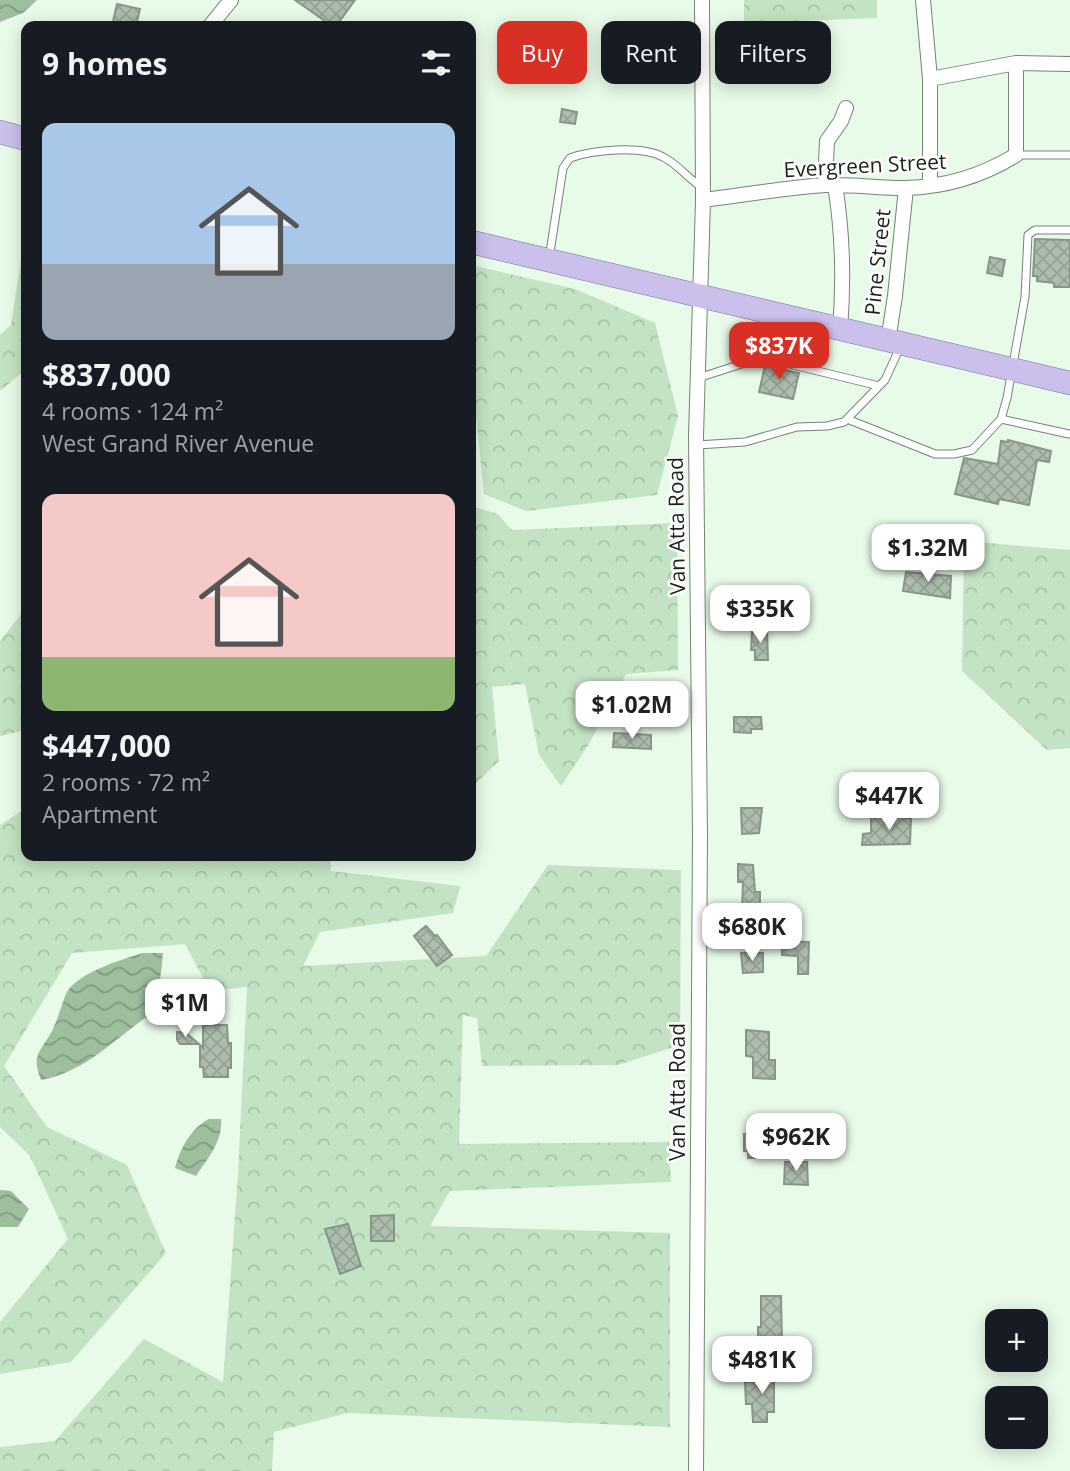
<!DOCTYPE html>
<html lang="en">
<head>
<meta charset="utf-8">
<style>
	body { margin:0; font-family:"Open Sans",sans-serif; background:#20242c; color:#f1f3f6; height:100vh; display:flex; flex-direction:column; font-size:26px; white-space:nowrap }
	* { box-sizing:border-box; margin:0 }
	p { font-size:23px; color:#9ea1a6 }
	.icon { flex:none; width:38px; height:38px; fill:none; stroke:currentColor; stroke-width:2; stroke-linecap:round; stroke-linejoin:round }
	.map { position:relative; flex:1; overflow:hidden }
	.details { position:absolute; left:21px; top:21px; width:455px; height:840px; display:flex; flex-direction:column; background:#171b24; border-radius:14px; box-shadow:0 4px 18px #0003 }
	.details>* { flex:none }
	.guide { position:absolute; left:497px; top:21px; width:467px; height:63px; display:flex; gap:14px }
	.controls { position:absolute; left:985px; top:1309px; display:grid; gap:14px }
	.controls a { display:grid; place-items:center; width:63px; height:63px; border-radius:14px; background:#171b24; box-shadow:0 4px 18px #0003; font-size:35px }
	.price { position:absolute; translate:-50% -60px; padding:0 16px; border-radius:14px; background:#fff; color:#222; font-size:23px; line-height:46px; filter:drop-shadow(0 2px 4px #0008) }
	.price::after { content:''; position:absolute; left:50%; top:42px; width:21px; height:16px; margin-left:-10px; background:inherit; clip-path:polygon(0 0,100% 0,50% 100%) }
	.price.on { background:#d93025; color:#fff }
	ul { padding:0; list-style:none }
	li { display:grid; align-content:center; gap:14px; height:371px; padding:0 21px }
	li span { display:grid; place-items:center; height:217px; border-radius:14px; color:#555 }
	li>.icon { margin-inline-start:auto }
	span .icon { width:126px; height:126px; fill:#fffc; stroke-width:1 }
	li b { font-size:30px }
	h2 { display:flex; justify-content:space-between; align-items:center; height:84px; padding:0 21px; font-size:30px }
	.pill { padding:0 24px; border-radius:14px; background:#171b24; box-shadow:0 4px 18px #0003; font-size:24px; line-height:63px }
	.pill.on { background:#d93025; color:#fff }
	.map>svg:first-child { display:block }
	.forest { fill:url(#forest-crowns) }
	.water { fill:url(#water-waves) }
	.building { fill:url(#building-cross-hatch); stroke:#879787; stroke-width:2 }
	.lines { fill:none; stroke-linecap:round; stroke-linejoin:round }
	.lane-casing { stroke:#748475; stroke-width:9 }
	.street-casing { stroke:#748475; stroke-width:16 }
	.primary-casing { stroke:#756d99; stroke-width:24 }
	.lane { stroke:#fff; stroke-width:7 }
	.street { stroke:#fff; stroke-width:14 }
	.primary { stroke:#cac0eb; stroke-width:23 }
	.labels { text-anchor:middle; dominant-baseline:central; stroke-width:5; stroke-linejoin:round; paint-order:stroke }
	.street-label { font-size:21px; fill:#1b211b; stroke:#fff }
</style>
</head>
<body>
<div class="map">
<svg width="1070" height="1471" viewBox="0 0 1070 1471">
	<defs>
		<pattern id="forest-crowns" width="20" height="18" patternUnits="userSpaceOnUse" patternTransform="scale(1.75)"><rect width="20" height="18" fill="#c4e3c4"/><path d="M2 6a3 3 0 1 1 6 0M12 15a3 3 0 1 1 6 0" fill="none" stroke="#a8c2a8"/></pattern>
		<pattern id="water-waves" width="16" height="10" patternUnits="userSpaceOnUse" patternTransform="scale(1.75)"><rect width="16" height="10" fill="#9ebe9e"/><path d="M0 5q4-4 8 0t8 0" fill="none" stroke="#809a80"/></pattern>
		<pattern id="building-cross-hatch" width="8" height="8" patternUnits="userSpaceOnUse" patternTransform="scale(1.75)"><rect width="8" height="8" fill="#adbdad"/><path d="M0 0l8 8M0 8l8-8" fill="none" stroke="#94a294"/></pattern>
	</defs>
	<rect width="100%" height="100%" fill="#e8fae8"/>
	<path class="forest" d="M744,0h133v18l-133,5z
		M26,228v141l-26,22v-56l11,-10z
		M471,265l104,24 80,34 23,93 -21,79 -131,16 -42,-17 -11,-107h-2z
		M471,506l27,8 14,16 165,-7 1,147 -52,4 -37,70 -28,42 -22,-31 -14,-71 -33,3 7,74 -28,27z
		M964,541l106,9v198l-23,2 -85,-79z
		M26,608v122l-26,6v-95z
		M26,808v48h304l1,15 129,15 -7,27 -133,19 -17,34 183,-10 62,-91 133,5 -1,175 -62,20 -136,1 -5,-48 -14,-3 -4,129 210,-2 2,40 -221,9 -20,35 240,7v194l-323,-14 -73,19 -2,39h-272v-24l55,-6 89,-102 79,43 15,-208 9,-187 -37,4 -25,-47 -113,9 -68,113 43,61 80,38 39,88 -95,109 -71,12v-52l68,-83 -38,-83 -30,-29v-302z"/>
	<path class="water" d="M0,0h37l-14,13 -23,9z
		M143,953h20c-2,23 -5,44 -10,66l-8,-1c-33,24 -63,55 -104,62 -10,-26 -1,-27 11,-49 6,-12 9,-25 14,-37 9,-20 56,-35 77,-41z
		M209,1119h12c2,22 -13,39 -25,57l-21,-8c5,-19 16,-40 34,-49z
		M0,1190l11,1 18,18 -11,18h-18z"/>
	<path class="building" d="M295,0h60l-19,26h-4z
		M117,4l23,5 -4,17h-24z
		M562,109l15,3 -2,12 -15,-2z
		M1035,239l35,1v47h-16v-4l-17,-2v-5h-4z
		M990,257l15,3 -3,16 -15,-3z
		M765,366l34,7 -6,26 -34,-7z
		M1008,440l43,11 -2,11 -12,-2 -8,45 -30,-6 -1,5 -43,-10 9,-36 34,6 3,-23 7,1z
		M906,572l45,4 -1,22 -47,-7z
		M767,631l1,29h-13v-10h-4l1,-18z
		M734,717h27l1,12h-11v4l-17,-1z
		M614,733l37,2v14l-38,-2z
		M741,808h21l-3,25 -17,1z
		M871,817l40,1 -1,26 -48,1 1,-11 8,-1z
		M738,864l15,1 2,27h5v20l-18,-1 1,-29h-5z
		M426,926l9,10 2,-1 15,20 -15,11 -23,-30z
		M782,941l27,1 -1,32h-10v-18l-16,-1z
		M741,953h22v19l-20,1z
		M203,1025h24l1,18h3v25h-3v9h-24l-1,-10h-3v-22l3,3z
		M746,1030l23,2v28h6v19l-22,-1v-21l-7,-1z
		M177,1032l9,1 13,11h-19l-3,-4z
		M744,1134h20v24h-16v-7h-4z
		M785,1162h22l1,23 -24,-1z
		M394,1215v26h-23v-25z
		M348,1224l13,42 -21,8 -15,-45z
		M761,1296h20l1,44h-24v-13h3z
		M762,1370h15v11h-3v31h-7v10h-14l-1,-18h-6l-1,-22h17z"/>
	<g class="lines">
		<g class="lane-casing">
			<path id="lane" d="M1016,155h54
				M549,259l14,-91 7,-10c22,-8 71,-13 93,-1 15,7 25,22 40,31
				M810,369l11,-40
				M698,378l56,-18h19l106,26
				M847,419l88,35h19l18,-4 29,-31 6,-21 18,-101 3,-62 7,-5h35
				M1001,419l68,15
				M697,445l48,-3 52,-15 30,-1 17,-4 41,-42 16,-35"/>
		</g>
		<g class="street-casing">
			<path id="street" d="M923,0l7,79v106
				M210,26l21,-26
				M930,79l86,-16 54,1
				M825,185l2,-44 14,-20 5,-13
				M835,185c8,49 9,95 5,145
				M703,200c40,-5 81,-12 122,-15 26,-1 53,3 80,3 41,-1 77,-12 111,-33v-92
				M888,341l7,-45 11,-108
				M696,1471l4,-636 -4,-399 7,-236 -1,-200"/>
		</g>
		<g class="primary-casing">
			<path id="primary" d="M0,132l26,7
				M471,242l599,141"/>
		</g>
		<use href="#lane" class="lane"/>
		<use href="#street" class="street"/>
		<use href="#primary" class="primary"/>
	</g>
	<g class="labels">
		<g class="street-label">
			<text transform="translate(865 165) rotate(-3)">Evergreen Street</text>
			<text transform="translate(877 262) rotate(-84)">Pine Street</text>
			<text transform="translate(676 526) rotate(-91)">Van Atta Road</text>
			<text transform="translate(677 1092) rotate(-90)">Van Atta Road</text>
		</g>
	</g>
</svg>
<div class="controls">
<a>+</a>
<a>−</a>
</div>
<b class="price on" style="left:779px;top:382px">$837K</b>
<b class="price" style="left:928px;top:584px">$1.32M</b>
<b class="price" style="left:760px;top:645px">$335K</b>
<b class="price" style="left:632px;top:741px">$1.02M</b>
<b class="price" style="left:889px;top:832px">$447K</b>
<b class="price" style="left:752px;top:963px">$680K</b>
<b class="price" style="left:185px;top:1039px">$1M</b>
<b class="price" style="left:796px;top:1173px">$962K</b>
<b class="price" style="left:762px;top:1396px">$481K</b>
<div class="guide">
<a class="pill on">Buy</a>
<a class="pill">Rent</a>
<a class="pill">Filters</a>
</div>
<section class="details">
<h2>9 homes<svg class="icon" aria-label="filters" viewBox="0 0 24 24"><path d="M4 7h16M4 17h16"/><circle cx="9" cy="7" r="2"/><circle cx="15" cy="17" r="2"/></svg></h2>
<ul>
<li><span style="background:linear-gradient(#a9c7e8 65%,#9aa5b1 0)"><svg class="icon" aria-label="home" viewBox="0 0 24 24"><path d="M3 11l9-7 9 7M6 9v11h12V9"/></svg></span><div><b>$837,000</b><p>4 rooms · 124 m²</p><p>West Grand River Avenue</p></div></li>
<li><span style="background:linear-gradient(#f6c9c9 75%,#8fb573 0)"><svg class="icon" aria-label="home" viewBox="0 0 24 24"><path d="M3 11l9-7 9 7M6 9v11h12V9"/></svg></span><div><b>$447,000</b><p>2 rooms · 72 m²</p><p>Apartment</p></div></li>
</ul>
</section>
</div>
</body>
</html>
